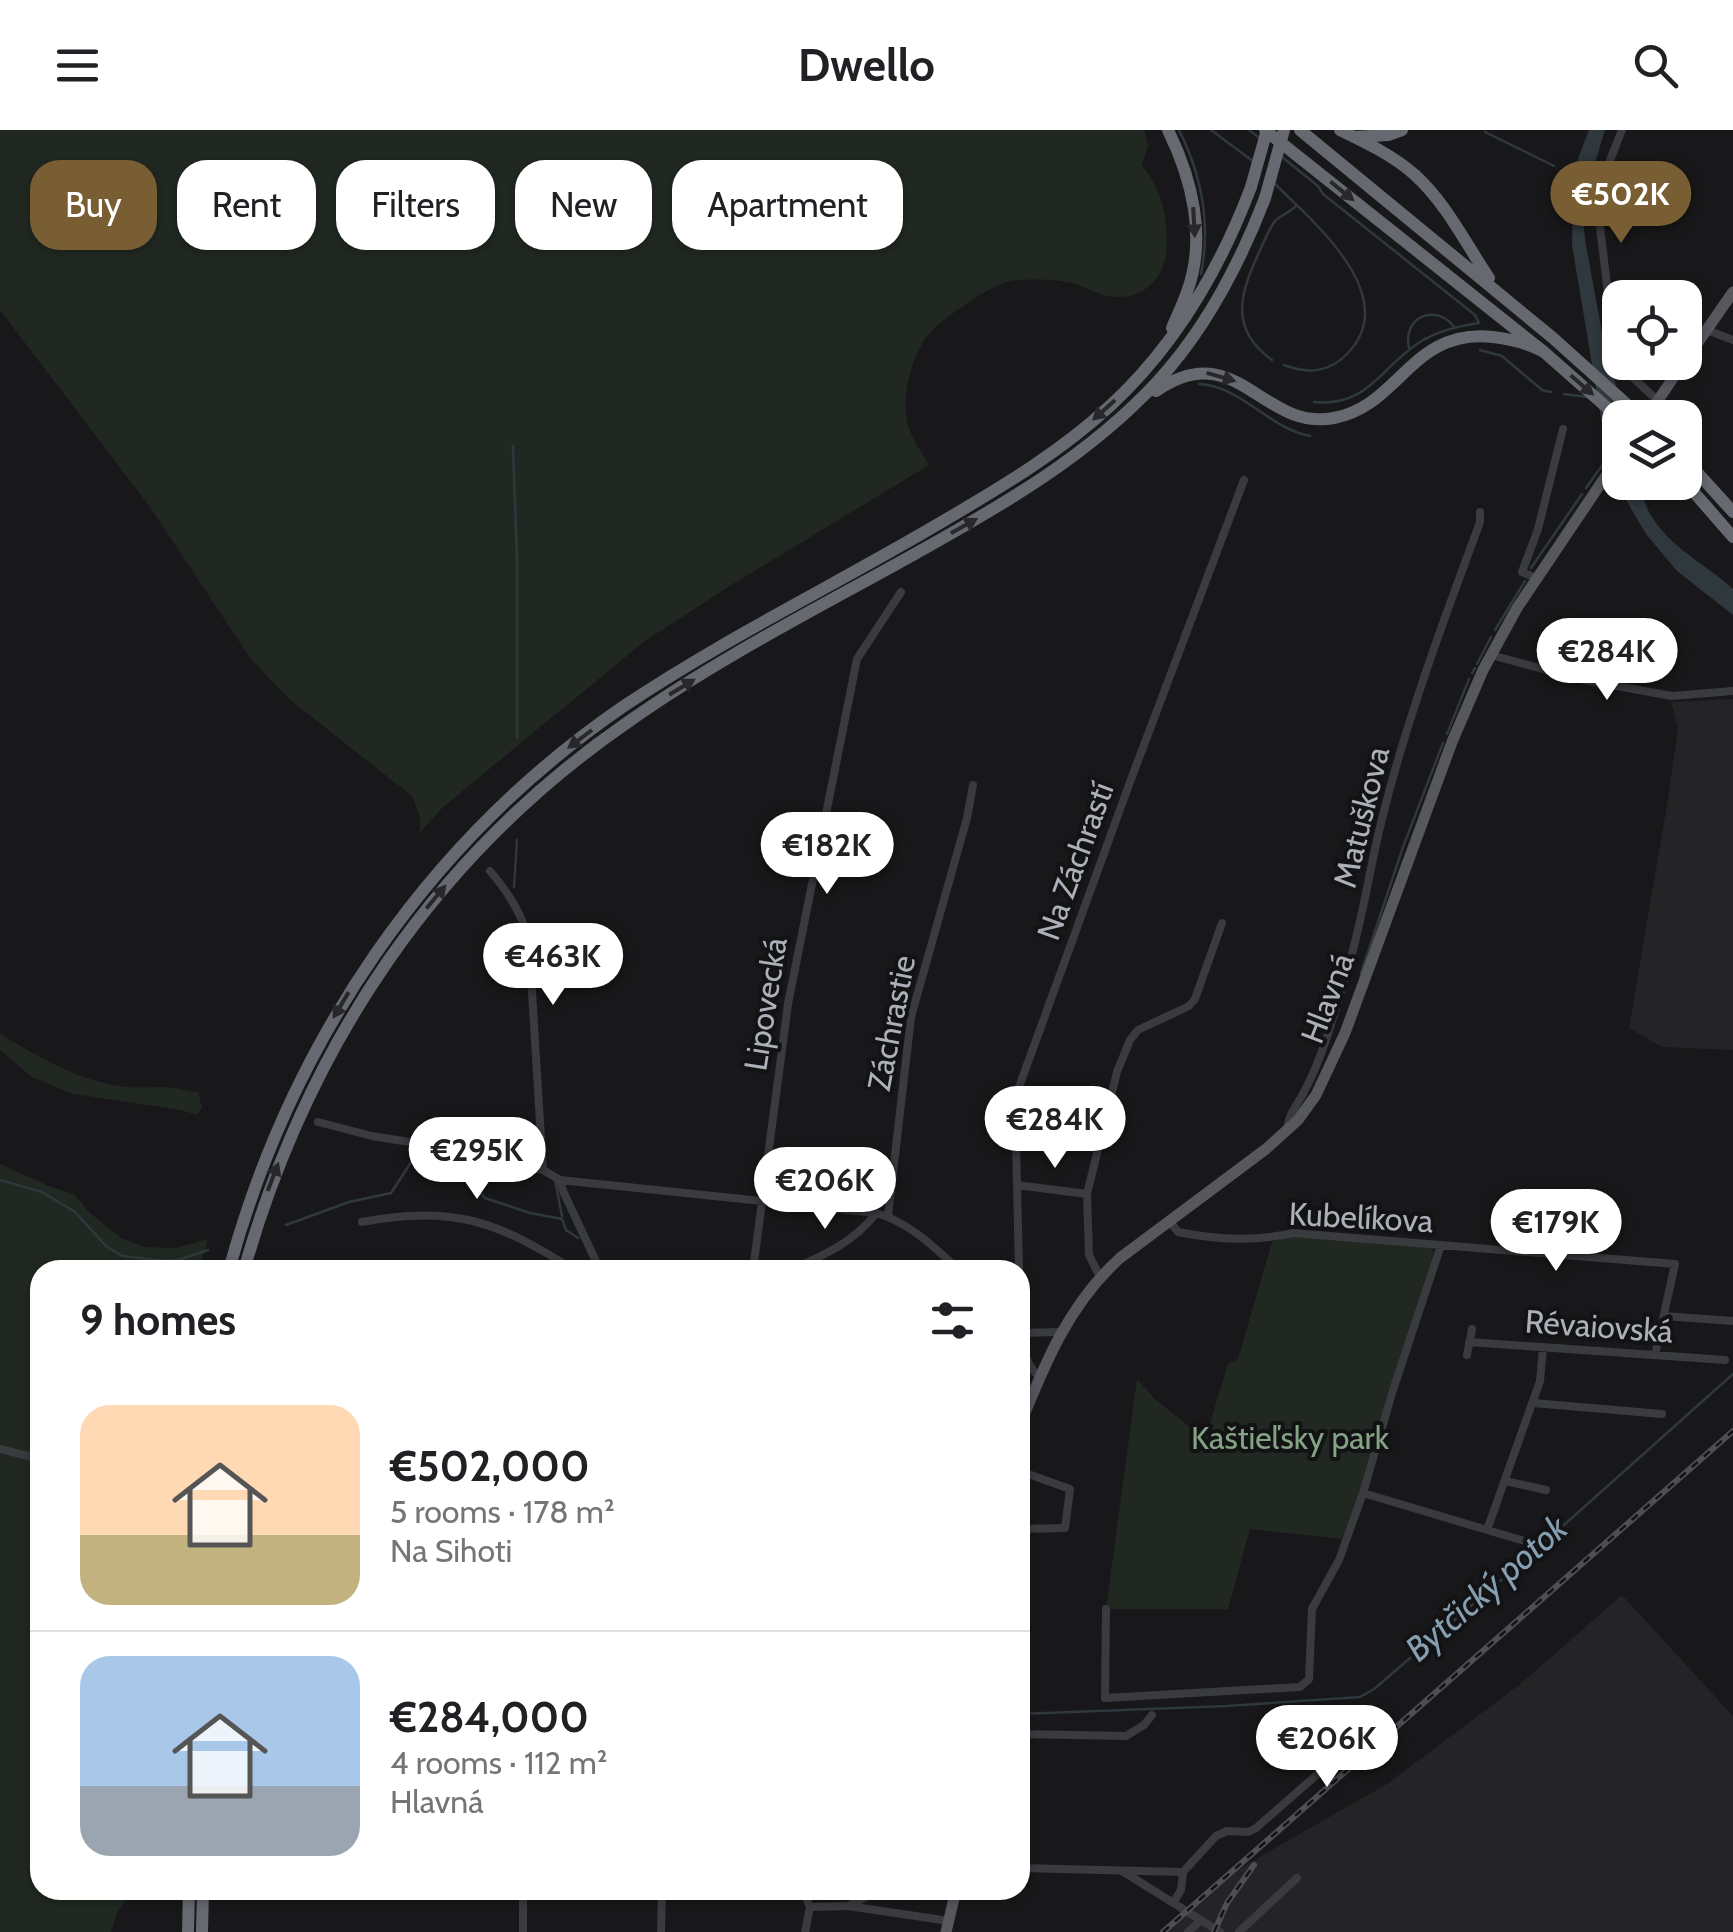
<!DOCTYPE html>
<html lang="en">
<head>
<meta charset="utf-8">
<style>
	body { margin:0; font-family:Cabin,sans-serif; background:#f6f6f6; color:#202124; height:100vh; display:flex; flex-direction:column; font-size:38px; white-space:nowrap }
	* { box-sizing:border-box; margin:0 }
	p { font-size:32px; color:#757577 }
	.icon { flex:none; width:55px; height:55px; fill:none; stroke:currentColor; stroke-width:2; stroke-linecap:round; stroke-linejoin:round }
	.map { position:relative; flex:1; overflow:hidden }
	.side { position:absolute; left:30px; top:1130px; width:1000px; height:640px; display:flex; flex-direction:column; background:#fff; border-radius:30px; box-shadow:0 2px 8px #0004 }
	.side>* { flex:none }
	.guide { position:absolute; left:30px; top:30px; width:1000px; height:90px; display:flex; gap:20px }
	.tools { position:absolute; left:1602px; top:150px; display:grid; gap:20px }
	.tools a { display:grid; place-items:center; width:100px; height:100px; border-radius:20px; background:#fff; box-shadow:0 2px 8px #0004; font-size:50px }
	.price { position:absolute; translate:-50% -85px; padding:0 22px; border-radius:35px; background:#fff; color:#222; font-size:32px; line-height:65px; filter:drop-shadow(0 2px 5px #0008) }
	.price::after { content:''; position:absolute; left:50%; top:60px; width:30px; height:22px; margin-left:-15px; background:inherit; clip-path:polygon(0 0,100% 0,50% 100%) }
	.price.active { background:#795e33; color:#fff }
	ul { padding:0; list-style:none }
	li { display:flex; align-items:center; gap:30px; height:250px; padding:0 50px }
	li+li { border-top:2px solid #e0e0e0 }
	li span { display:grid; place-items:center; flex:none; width:280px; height:200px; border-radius:30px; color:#555 }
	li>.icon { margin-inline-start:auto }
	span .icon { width:120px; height:120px; fill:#fffc; stroke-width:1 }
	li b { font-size:42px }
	h2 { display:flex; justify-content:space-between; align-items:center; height:120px; padding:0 50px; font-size:42px }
	.pill { padding:0 35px; border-radius:30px; background:#fff; box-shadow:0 2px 8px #0004; font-size:35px; line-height:90px }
	.pill.active { background:#795e33; color:#fff }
	header { display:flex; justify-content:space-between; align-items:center; height:130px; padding:0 50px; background:#fff; font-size:45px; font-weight:800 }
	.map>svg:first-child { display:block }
	.built { fill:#242427 }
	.green { fill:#202821 }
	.water { fill:#2f383d }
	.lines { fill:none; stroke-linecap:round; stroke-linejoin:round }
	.stream { stroke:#2f383d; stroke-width:2.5 }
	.street { stroke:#393b3f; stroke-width:8 }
	.primary { stroke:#56585e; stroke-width:11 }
	.highway { stroke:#66696f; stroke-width:12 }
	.rail-casing { stroke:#4d4f54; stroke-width:6 }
	.rail { stroke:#131315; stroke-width:2.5; stroke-dasharray:8; stroke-linecap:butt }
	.highway-bridge { stroke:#66696f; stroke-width:12 }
	.oneway { fill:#28282c }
	.labels { text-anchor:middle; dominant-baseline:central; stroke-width:8; stroke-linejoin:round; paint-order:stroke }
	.street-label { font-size:32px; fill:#abb0b9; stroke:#131315 }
	.park-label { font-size:32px; fill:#84a284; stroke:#131315 }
	.water-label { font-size:35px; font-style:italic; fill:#859fb1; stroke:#131315 }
</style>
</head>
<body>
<header><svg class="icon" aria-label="menu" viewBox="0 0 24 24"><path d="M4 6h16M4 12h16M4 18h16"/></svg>Dwello<svg class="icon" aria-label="search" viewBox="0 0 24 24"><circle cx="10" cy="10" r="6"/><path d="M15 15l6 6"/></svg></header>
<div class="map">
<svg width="1733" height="1802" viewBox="0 0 1733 1802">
	<rect width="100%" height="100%" fill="#18181a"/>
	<path class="built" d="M1733,569v351l-71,-3 -33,-19 39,-229 10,-71 -7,-26z
		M1622,1465l111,121v216h-570l53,-50 171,-98 132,-99z"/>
	<path class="green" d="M0,0h1144l4,16 -6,19c20,27 24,44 25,78 0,35 -24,59 -59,53 -13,-2 -24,-10 -36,-13 -16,-4 -38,-4 -54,-3 -17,1 -35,13 -49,22 -14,10 -31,20 -42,34 -17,24 -28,67 -17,95 5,12 13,23 19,34l-196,119 -88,57 -202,166 -23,26v-16l-8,-21 -123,-97 -39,-41 -100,-151 -150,-197z
		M0,904c36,21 71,43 113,51 18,4 36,2 54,2 10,1 21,4 31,5l4,16 -5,7 -16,-5 -108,-16 -41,-17 -32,-27z
		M0,1034l51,23 23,7 16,19 31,25 24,9 31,1 32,-9 -9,31h-159v620h92l-15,23 -6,19h-111z
		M1288,1106l142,10 4,6 -45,137 -29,103 -18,47 -92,-10 -22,80h-122l31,-230 19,21 49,39 23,-75 10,-5 34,-117z"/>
	<path class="water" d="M1589,0h16l-21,69 -1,14 2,27 17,92 22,85 -4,1v64l18,1c4,12 8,26 16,37 20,30 53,45 79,69v26l-56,-44 -31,-37 -27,-46 -17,-64 -30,-179 1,-55 3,-26z"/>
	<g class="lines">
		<path class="stream" d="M1179,0c23,46 32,94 22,144
			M1211,0l43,32
			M1249,0l12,9
			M1485,2l69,34
			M1282,27l36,29 5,8 152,121 4,8c-20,3 -42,8 -59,19 -40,25 -51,65 -106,60
			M1566,42l12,6
			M1273,52c38,38 130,113 75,171 -19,20 -40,21 -64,12
			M1409,218c-7,-31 27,-46 46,-20
			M1480,220l22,6 40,34 9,2
			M1272,230c-45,-32 -31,-69 -11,-112 4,-8 9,-22 15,-28 6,-5 14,-8 20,-14
			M1199,254c43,2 69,44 111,52
			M1564,264l23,3
			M513,316l4,112v180
			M1586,358l25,-35
			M1531,438l51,-74
			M1495,500l30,-49
			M1477,534l14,-27
			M1472,543l3,-5
			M1447,604l22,-55
			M514,757l3,-47
			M1361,843l42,-126 40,-104
			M0,1050l42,12 33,20 31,34 16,10 44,5 15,-2 27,-9
			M555,1050l7,36
			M286,1095l63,-23 42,-9 28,-43 21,10 29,19 16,19 45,15 32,6 4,11 12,8
			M633,1138l11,2
			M1020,1584l207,-8 133,-9 14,-8 153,-131 206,-184"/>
		<path class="street" d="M1707,200l26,10
			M1620,232l-10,-52 -11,-91 2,-36 21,-53
			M1620,232l5,8 33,31
			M1536,448l-14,-6 16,-43 25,-100
			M1491,525l93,25 88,16 61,-5
			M490,741c19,22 34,45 39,73l14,226
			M318,992l54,14 56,9 50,13 65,12 17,10 316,33c33,9 58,34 83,57
			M1287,1001c1,-18 11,-26 18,-41 19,-36 29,-77 41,-115 16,-51 23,-104 36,-156 25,-101 62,-200 98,-297v-10
			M560,1050l3,11 37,79
			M1017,1055l70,9
			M888,1086l23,-199 56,-199 6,-33
			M362,1092c90,-18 137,0 212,48
			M1170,1092l8,10c39,8 76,10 115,1l382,31 -20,91
			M753,1140l35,-266 69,-345 44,-67
			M790,1140c32,-14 65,-28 86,-57
			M1019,1140l-4,-172 115,-316 114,-302
			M1100,1147l-11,-22 -2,-61 30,-122 13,-32 8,-10 51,-24 6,-7 27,-76
			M1020,1162c1,27 -3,65 19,85
			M1664,1186l69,5
			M1021,1203l39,-1
			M1469,1212l256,18
			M1467,1225l5,-26
			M1533,1273l129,11
			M0,1319l40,10
			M1020,1341l50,18 -5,39 -45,1
			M1505,1351l41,9
			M1363,1363l158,47
			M1487,1400l53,-149 3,-34
			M1106,1479l-1,89 195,-11 9,-8 3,-70 27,-49 24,-67 30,-103 48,-145
			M1020,1604l106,2 18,-11 8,-10
			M1020,1738l163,4
			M1122,1741l98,61
			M803,1760l7,17 38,-1 101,15
			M1173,1773l8,-13 2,-18 33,-36 11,-5 21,1 8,-4 87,-76 10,-14 4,-11 -13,-10 -69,1
			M848,1776l32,-16
			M523,1802v-42
			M661,1802l1,-42
			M805,1802l5,-25
			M1188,1802l12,-11
			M1239,1802l58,-54"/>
		<path class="primary" d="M1685,231l48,-69
			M1646,288l38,-56
			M1020,1295c25,-62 49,-121 100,-167l146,-109 32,-29 18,-25 29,-62 107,-291 31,-72 34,-62 103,-153
			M946,1802l10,-42"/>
		<path class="highway" d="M1168,0c24,49 39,108 19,162 -4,12 -10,24 -15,36
			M1265,0l279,222 76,67
			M1300,0l253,208 89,80
			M1340,0c25,12 54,26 75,45 31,28 51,69 74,103
			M1355,7l33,-2 14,-5
			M1156,261c81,-56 106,41 178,27 66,-12 77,-90 159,-81 18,2 35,6 51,15
			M1685,329l48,53
			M1685,352l48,55
			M229,1140c62,-228 199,-430 395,-564 103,-69 215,-123 321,-186 58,-34 115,-68 165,-114 65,-60 110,-137 141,-219
			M244,1140c64,-225 191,-415 384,-548 92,-65 194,-116 292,-171 86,-48 169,-96 237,-169 48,-52 83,-119 108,-184
			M188,1802l1,-42
			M202,1802l1,-42"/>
		<g class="rail-casing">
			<path id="rail" d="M1163,1802l570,-501
				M1214,1802l13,-29 27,-38"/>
		</g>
		<use href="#rail" class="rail"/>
		<path class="highway-bridge" d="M1251,57l16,-57
			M1265,68l19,-68"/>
	</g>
	<defs><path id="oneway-solid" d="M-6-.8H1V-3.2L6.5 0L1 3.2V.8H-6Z" transform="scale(2.5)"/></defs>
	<g class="oneway">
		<use href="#oneway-solid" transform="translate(1342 61) rotate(39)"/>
		<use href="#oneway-solid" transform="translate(1194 92) rotate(87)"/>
		<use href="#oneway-solid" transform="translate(1221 247) rotate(16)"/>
		<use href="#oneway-solid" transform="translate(1582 255) rotate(41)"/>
		<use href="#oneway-solid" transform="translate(1104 280) rotate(138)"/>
		<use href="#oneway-solid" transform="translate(964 396) rotate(-29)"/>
		<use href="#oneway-solid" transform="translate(682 557) rotate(-31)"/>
		<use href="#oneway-solid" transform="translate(580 609) rotate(143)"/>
		<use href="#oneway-solid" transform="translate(436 767) rotate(-50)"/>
		<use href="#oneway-solid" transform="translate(341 875) rotate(121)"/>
		<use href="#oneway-solid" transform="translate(273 1047) rotate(-69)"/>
	</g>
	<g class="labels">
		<g class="street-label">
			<text transform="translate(1361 687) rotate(-76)">Matuškova</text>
			<text transform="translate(1075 731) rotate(-70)">Na Záchrastí</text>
			<text transform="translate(1327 868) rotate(-69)">Hlavná</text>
			<text transform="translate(765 874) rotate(-81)">Lipovecká</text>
			<text transform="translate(891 893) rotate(-79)">Záchrastie</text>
			<text transform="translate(1361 1087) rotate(3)">Kubelíkova</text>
			<text transform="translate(1599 1196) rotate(4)">Révaiovská</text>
		</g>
		<g class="park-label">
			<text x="1290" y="1307">Kaštieľsky park</text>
		</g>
		<g class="water-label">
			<text transform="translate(1486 1458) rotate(-41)">Bytčický potok</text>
		</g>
	</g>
</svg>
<div class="tools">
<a><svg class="icon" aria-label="locate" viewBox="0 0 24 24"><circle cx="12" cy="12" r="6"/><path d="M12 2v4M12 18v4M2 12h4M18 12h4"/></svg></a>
<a><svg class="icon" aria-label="layers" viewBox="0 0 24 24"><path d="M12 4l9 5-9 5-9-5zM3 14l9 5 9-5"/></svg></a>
</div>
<b class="price active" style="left:1621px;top:116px">€502K</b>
<b class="price" style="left:1607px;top:573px">€284K</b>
<b class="price" style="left:827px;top:767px">€182K</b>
<b class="price" style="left:553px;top:878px">€463K</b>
<b class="price" style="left:1055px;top:1041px">€284K</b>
<b class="price" style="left:477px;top:1072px">€295K</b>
<b class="price" style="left:825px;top:1102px">€206K</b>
<b class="price" style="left:1556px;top:1144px">€179K</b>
<b class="price" style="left:1327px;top:1660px">€206K</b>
<div class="guide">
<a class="pill active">Buy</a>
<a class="pill">Rent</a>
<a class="pill">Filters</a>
<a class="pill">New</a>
<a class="pill">Apartment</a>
</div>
<section class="side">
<h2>9 homes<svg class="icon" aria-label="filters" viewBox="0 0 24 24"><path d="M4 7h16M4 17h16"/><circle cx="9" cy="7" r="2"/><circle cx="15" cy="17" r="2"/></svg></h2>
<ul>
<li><span style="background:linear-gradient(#ffd9b3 65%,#c2b280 0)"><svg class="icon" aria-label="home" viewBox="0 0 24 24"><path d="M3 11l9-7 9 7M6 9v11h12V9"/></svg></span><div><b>€502,000</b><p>5 rooms · 178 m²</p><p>Na Sihoti</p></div></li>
<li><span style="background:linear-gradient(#a9c7e8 65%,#9aa5b1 0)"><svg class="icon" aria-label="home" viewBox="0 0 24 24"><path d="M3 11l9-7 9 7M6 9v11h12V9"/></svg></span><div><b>€284,000</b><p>4 rooms · 112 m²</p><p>Hlavná</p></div></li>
</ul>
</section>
</div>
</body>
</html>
